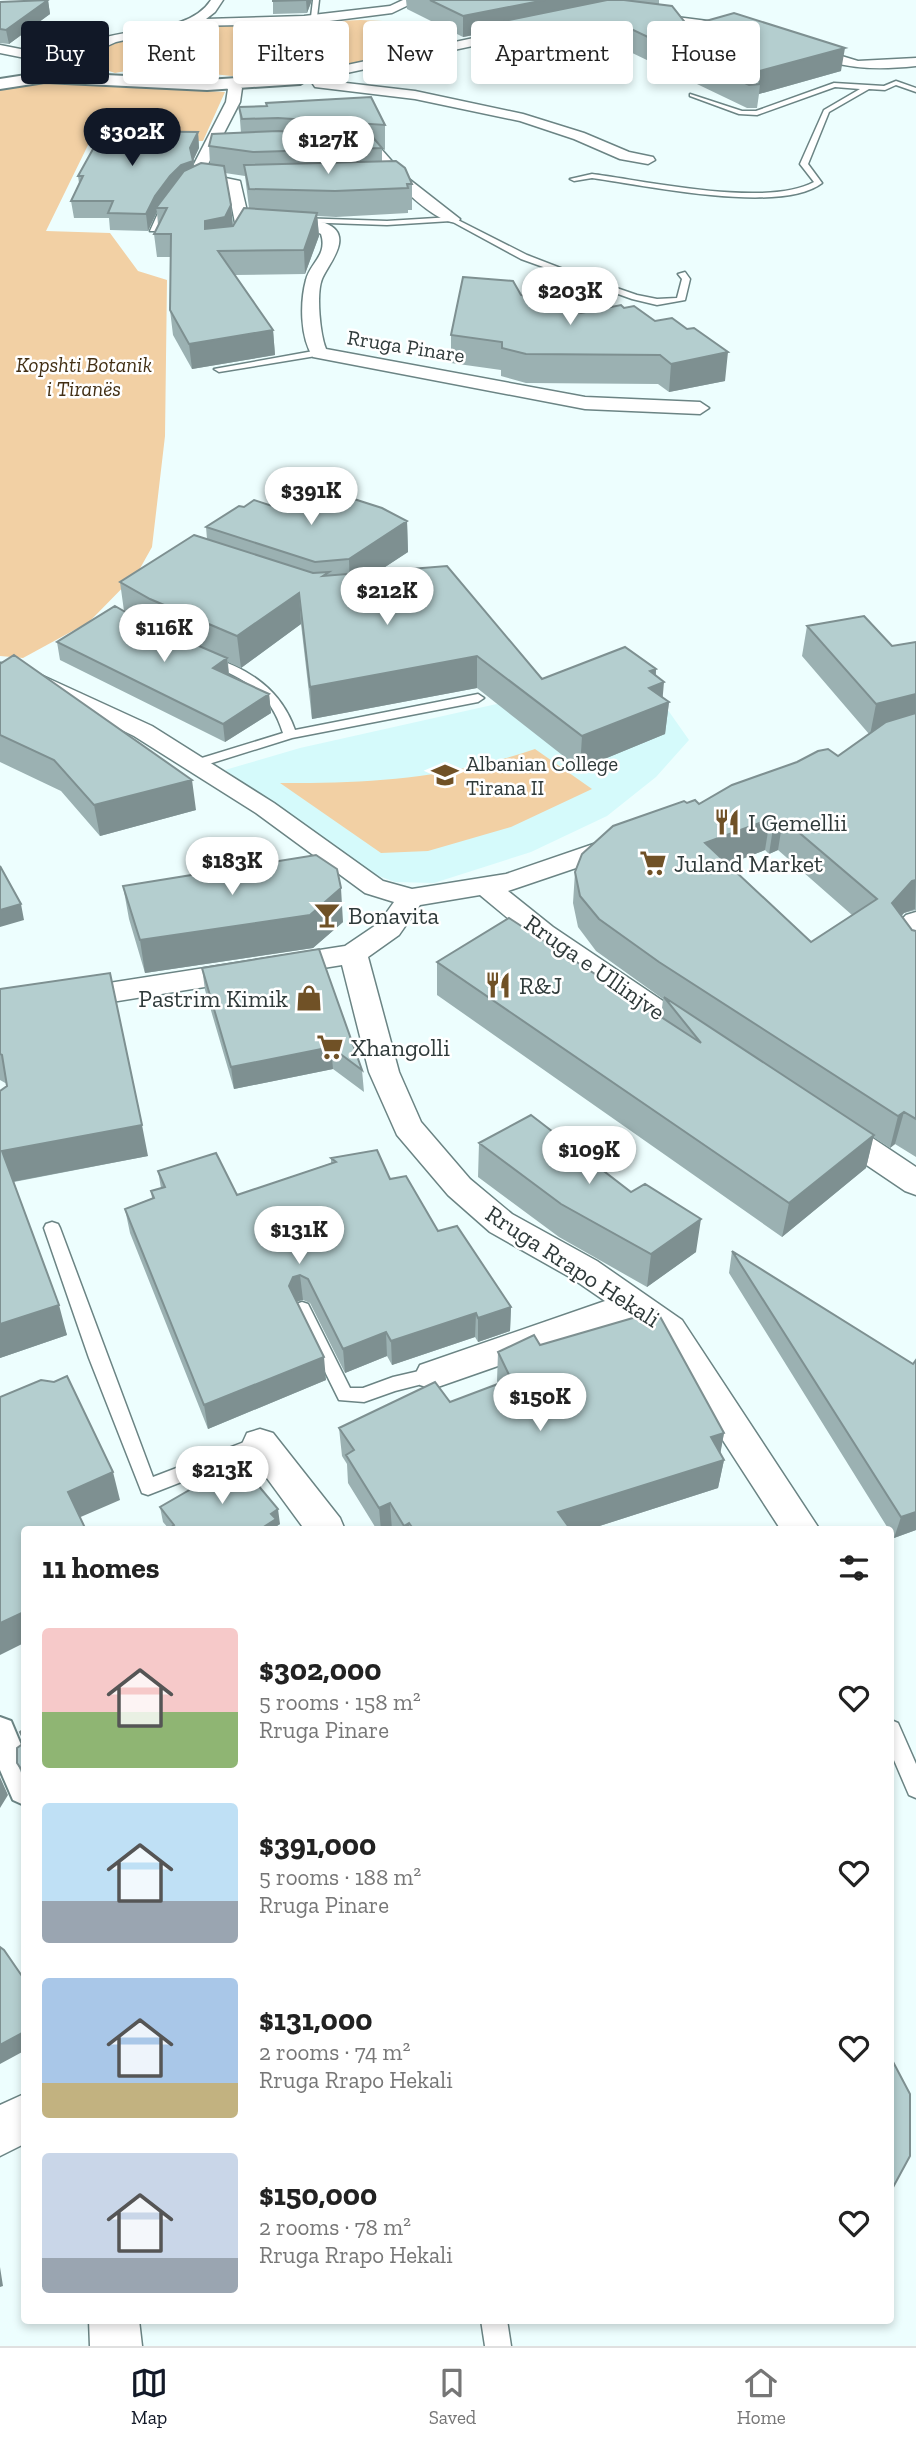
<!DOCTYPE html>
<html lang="en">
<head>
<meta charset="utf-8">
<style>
	body { margin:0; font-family:"Zilla Slab",serif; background:#f6f6f6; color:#222; height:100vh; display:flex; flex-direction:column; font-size:26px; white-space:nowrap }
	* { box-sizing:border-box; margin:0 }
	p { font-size:23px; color:#767676 }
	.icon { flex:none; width:38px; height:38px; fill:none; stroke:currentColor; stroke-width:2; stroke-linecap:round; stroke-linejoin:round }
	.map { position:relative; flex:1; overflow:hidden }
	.panel { position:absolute; left:21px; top:1526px; width:873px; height:798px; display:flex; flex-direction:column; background:#fff; border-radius:7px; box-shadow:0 4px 10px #0003 }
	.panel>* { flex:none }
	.hud { position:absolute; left:21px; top:21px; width:875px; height:63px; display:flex; gap:14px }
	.price { position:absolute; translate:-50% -60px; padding:0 16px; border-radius:24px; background:#fff; color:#222; font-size:23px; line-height:46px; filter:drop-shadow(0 2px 4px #0008) }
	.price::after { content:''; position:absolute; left:50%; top:42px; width:21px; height:16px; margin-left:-10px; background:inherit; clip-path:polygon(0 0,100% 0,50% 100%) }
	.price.current { background:#111827; color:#fff }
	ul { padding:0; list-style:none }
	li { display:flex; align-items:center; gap:21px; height:175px; padding:0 21px }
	li span { display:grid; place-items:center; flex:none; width:196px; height:140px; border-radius:7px; color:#555 }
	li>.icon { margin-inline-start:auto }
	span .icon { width:84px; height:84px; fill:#fffc; stroke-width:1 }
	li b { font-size:30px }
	h2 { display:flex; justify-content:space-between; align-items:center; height:84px; padding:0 21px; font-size:30px }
	.chip { padding:0 24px; border-radius:7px; background:#fff; box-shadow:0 4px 10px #0003; font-size:24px; line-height:63px }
	.chip.current { background:#111827; color:#fff }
	.tab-bar { display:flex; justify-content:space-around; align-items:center; height:98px; border-top:2px solid #e0e0e0; background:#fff; font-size:19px; color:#767676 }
	.tab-bar a { display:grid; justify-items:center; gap:4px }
	.tab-bar .current { color:#111827 }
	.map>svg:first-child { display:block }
	.built { fill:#d5fafb }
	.green { fill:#f2d0a4 }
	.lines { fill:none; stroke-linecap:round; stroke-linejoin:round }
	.service-casing { stroke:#6b8484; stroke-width:3 }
	.pedestrian-casing { stroke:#6b8484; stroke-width:4 }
	.minor-casing { stroke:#6b8484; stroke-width:3 }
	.tertiary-casing { stroke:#6b8484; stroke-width:4 }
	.service { fill:#fff; fill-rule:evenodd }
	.pedestrian { fill:#fff; fill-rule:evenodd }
	.minor { fill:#fff; fill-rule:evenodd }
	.tertiary { fill:#fff; fill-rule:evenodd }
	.wall { fill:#9bb1b2; fill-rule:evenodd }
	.shaded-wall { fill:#7e9091 }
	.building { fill:#b4cecf; stroke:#7e9091; stroke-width:2; fill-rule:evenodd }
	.labels { text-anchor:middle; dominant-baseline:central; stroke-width:5; stroke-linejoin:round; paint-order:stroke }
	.far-street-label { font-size:21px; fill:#2f3a3a; stroke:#fff }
	.far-park-label { font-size:21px; font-style:italic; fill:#422f14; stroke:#fff }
	.far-poi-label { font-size:21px; fill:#2f3a3a; stroke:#fff; text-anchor:start }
	.poi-label { font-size:24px; fill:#2f3a3a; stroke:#fff; text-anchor:start }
	.street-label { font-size:24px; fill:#2f3a3a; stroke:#fff }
</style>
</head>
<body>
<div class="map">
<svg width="916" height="2346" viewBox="0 0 916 2346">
	<rect width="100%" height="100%" fill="#edfefe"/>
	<path class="built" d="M639,669l50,71 -33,37 -49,39 -76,36 -97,31 -39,-1 -27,-10 -76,-57 -67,-45 75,-22 263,-59z"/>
	<path class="green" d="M361,20l65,3 21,9c-14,5 -25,13 -38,19 -14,6 -32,8 -47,12 -53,12 -106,19 -160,9l-1,-6 -60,-3 -4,6 -22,4 -32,-11h-7c43,-34 131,-37 185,-39l-2,14 47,-1 6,-14z
		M48,82l177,10 -22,49 -114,2 -43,88 64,2 28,38 29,9 -2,156 -13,111 -14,25 -49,50 -66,36 -23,-2v-567z
		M535,749l57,40 -81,38 -83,24 -47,2 -101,-70c89,1 170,-5 255,-34z"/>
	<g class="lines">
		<g class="service-casing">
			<path id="service" d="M313,0h6l-2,17 -3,2 -3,-2z
				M896,81l20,7v4l-20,-7 -11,5 -16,-1 -40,23 -21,52 14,19c-41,32 -178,2 -230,-5l-18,3 -4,-2 22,-5c55,7 174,34 222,8l-14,-18 24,-54 36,-21 -25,-2 -78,28 -18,-1 -49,-18v-2l52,17h14l78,-28 50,3z
				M168,204l7,2 -9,6 -10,19h-6l9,-20z
				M452,217l75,38 49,19 61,21 20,4 20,-1 5,-19 -4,-5 7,-2 5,7 -5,21 -28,5 -25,-6 -111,-40 -70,-38 -64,4 -88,-3 -4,-2 4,-2 88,3z
				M319,350l3,1v4l-103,17 -5,-3z
				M210,657c40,12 71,33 85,73l183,-36 6,4 -6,4 -186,36 -96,30 -4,-1v-6l91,-28c-14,-44 -37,-52 -77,-71l-2,-2z
				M52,1222l6,2 2,4 93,249 107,-41 6,3 3,5 -3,5 -118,46 -6,-2 -53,-135 -45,-130 2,-4z
				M302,1302l6,2 42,84h13l30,-11 39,-9 6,2 3,5 -3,5 -43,11 -31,11 -25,-2 -45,-91 2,-5z
				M891,1720l7,3 18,41v34l-7,-3 -18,-42z
				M481,2320h26l4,26h-26z"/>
		</g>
		<g class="pedestrian-casing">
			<path id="pedestrian" d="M0,1717l11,4 13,31v53l-11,-5 -13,-30z"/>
		</g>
		<g class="minor-casing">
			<path id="minor" d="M211,0h12l-8,12 -9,7 98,-3 86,-10 13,-6h16l-27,13 -86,11 -119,2 -71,16 -38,17v19l-7,4 -7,-4 1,-12 -65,-13v-8l66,13c35,-38 118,-16 145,-58z
				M645,13l94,12 6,4 -6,4 -98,-13 -2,-3z
				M525,27l6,4 -2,3 -229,49 -7,-4 7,-4z
				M802,44l56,17 58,-3v8c-47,5 -75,2 -118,-15v-6z
				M230,80l12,8 -2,14 -32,62 3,11 29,6 9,39c18,1 62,-2 76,3 31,12 3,41 -3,56 -6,15 -2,55 4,70l259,48 115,5 9,6 -9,6 -115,-5 -272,-52c-13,-20 -13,-55 -7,-77 4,-17 22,-25 15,-46l-4,-2 -81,-4 -8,-41 -27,-5 -7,-11v-7l32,-62 2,-13 -5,-5z
				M320,80l95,11 108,23 61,19 45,19 24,5 2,3 -7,4 -28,-5 -46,-20 -54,-18 -105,-22 -100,-12 -2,-3z
				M342,148l40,2 23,26 55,43 -2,3c-21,5 -72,-49 -85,-65l-36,-2 -2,-3 2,-3z
				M0,663l19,2 133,61 122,77 109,78 29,8 94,-15 105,-36 9,-2 9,2 4,6 -4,6 -121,41 45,36 153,103 5,7 -5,7 -10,3 -10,-3 -153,-105 -53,-44 -60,10 -21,30 -31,22 31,115 22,50 49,57 42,35 85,47 85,59 138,210h-39l-123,-190 -28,-20 -198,69 -12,-4 -5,-10 5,-10 185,-64 -32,-22 -83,-47 -42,-37 -51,-60 -28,-63 -27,-107 -342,55v-20l345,-54 34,-23 15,-21 -29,-9 -109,-80 -122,-77 -86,-42 -40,-17h-8z
				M916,912v51l-10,-3 -19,-25 19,-20z
				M836,1118l11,3 69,46v28l-11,-4 -80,-54 -4,-8 4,-8z
				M260,1429l13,4 67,85 5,12h-40l-63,-86 5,-11z
				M24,2094v50l-24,12v-51z
				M89,2320h50l3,26h-52z"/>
		</g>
		<g class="tertiary-casing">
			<path id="tertiary" d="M45,72l162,8 93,-6 8,5 -8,5 -93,6 -162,-8 -45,7v-10z"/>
		</g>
		<use href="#service" class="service"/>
		<use href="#pedestrian" class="pedestrian"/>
		<use href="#minor" class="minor"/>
		<use href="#tertiary" class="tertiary"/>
	</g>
	<path class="wall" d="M48,0l2,14 -41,30 -9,-1v-41z
		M312,0l-5,13 -34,1v-13z
		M406,0h253v4l29,22 153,45 -82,23 -2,14h-10l-121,-58 -86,13 -16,-9 -19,4 -22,-11 1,-14 -21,4 -56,-28z
		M266,103l119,22v25l-3,-1v13l30,22v26h-4v3l-72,4 -19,-1 2,20 -14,38 -71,1 39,55 2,25 -83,14 -19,-34 -3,-25 1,-53h-14l-3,-23 4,-9 -1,-13 -9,19 -38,-1 -1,-12h-35l-3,-17 8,-18 -1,-7 120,-44 1,16 -6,12 1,6 16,-2 -1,-18 32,-13 -2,-26 27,-1zM225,173l20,3 4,32 -16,18 -2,-21z
		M521,295l60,18 144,68 -56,11 -11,-8 -132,-1 -25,-7v-6l-50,-7v-28z
		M312,506l95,15 1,31 -29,19 163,108 114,-10v6l7,23 6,4 -4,32 -85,35 -103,-81 -165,31 -11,-95 -60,44 -13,-6 1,13 40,19 2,19 -46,29 -165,-82 -3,-18 67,-31 -4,-29 87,-43 -1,-12 38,-20 34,1z
		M807,626l85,20 24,-4v268l-12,3 -3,3 11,14 4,1v226l-21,-13 -5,4 -17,-11 -7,31 -84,69 -345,-242v-33l224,55 2,-18 -67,-48 -18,-24 -5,-24 2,-31 112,-69 12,1 139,-48 31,-22 -67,-78zM765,850l4,4 9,-4 74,65 -41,27 -83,-78z
		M0,664l196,146 -96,26 -39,-45 -61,-29z
		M123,886l220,36 -30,26 -168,25 -16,-54z
		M319,949l43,121 2,22 -31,-23 -99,20 -29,-99 -3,-22z
		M0,989l148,167 -134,26 53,153 -67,23v-267l7,-5v-2l-7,-4z
		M479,1143l217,109 -49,35 -88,-50 -81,-60z
		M331,1158l59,21 48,52 73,76 -1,24 -32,11 -3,-5 -83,28 -5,-9 -42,17 -35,-70 -7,-3 -6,1 29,79 -118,49 -78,-196 -5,-24 27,-11 -1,-7 10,-3 -3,-17 79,24 94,-32z
		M732,1251l184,279 -22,8 -3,-5v-3h-2l-160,-257z
		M540,1345l184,88 -4,20 4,7 -6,28 -131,42h-210l-29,-47 -1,-19 -5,-8 -3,-28 111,-26 48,-18 -1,-3 1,-29z
		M209,1486l71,38 -3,2 -108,3 -6,-7 -3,-15z
		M24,1729v51l-7,-17 7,-20 -4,-11z"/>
	<path class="shaded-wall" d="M48,0l2,14 -41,30 -3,-14z
		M306,0h6l-5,13z
		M545,0h67l-128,25v8l-21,4v-21z
		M627,27l-1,23 -86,13 1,-23z
		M525,31l-1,23 -19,4 1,-22z
		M845,48l-4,23 -82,23 1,-10 -4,-12z
		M198,132l1,16 -6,13 2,16 -39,31 1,4 -9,19 -2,-17 9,-18 35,-48z
		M231,205l2,23 -26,16 -2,-23z
		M317,213l2,23 -14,38 -1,-24z
		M273,330l2,25 -83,14 -3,-25z
		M728,352l-3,29 -56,11 2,-28z
		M407,521l1,31 -58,38 -1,-31z
		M299,593l2,31 -60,44 -4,-32z
		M477,656v32l-165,31 -2,-32z
		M227,658l2,18 -16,-8z
		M656,669l-1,17 9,-4 -2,23 7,-3 -4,32 -85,35 2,-33 68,-65z
		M269,694l2,19 -46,29 -2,-18z
		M916,694v26l-46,15 6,-31z
		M192,780l4,30 -96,26 -6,-31z
		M770,819l-5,31 -64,25 4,-32z
		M783,819l-5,31 -9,4 5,-32z
		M916,880l-1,29 -11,4 -20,22 8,-32 20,-22z
		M341,888l2,34 -30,26 -168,25 -5,-33z
		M21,904l3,16 -24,7v-17z
		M331,1047l2,22 -99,20 -3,-22z
		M904,1112l-9,32 -5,4 8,-32z
		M142,1125l6,31 -137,26 -9,-31z
		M874,1135l-8,33 -84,69 7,-34z
		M701,1219l-5,33 -49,35 4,-33z
		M300,1275l3,25 -8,2 -6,-16 4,-9z
		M59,1305l8,30 -67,23v-34z
		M511,1307l-1,24 -32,11v-24z
		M476,1313l-1,24 -83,28 -1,-24z
		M386,1332l1,24 -42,17 -2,-24z
		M324,1357l2,23 -118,49 -4,-24z
		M724,1433l-5,28 5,-1 -6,28 -131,42h-31l2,-18 153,-75z
		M113,1472l7,28 -44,19 -8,-27z
		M390,1503l2,27h-11l-2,-22z
		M278,1509l2,15 -3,2v4h-18l12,-16z
		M916,1512v18l-22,8 7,-21z
		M409,1523v7h-4l-1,-4z
		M24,1612v31l-24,12v-32z
		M0,1777l8,18 -8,13z
		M24,2032v19l-24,13v-19z
		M0,2267l3,19 -3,1z"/>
	<path class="building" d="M48,0l-42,30 -6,-1v-27z
		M273,0h33l-33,1z
		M430,0h115l-82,16z
		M607,0h17l48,6 16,20 46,-13 111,35 -89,24 4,12 -11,1 -122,-58 -86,13 -16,-9 -19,5 -22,-11z
		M371,97l14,28 -107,-7 -36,1 -3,-12 28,-1 -1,-3z
		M103,131l95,1 -8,16 3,13 -12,4 -11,11 -15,20 -9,18 -38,-1 5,-12h-42l12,-25h-5z
		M278,131l93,4 11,13 -129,4 -44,-6 3,-12z
		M396,161l9,7 7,16h-5l1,4 -73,3 -86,-2 -5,-24z
		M201,163l23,3 7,39 -6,12 -20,4v8l28,-3 11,-18 73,5 -13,37 -86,1 55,79 -84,14 -19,-34 1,-76h-17l13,-26h-11l28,-37z
		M463,277l50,4 8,14 60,18 40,-8 3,3 10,-2 21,15 17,-3 15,11 7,-1 34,24 -57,12 -11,-9 -134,-1 -24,-6v-6l-51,-7z
		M332,492l50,16 25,13 -58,38 -34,3 -109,-35 33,-21 5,1 10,-7 24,8 13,-9 21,7z
		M194,535l119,38 16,-1 -6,4 124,-10 95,113 83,-32 31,22 -6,2 14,11 -15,6 20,14 -87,34 -105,-80 -167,31 -11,-94 -62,43 -87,-37 -30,-17z
		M115,606l26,15 86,37 -14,10 56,26 -46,30 -166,-82z
		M864,616l28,30 24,-4v52l-40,10 -69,-78z
		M14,655l178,125 -98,25 -40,-45 -54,-25v-71z
		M916,713v167l-4,1 -20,22 20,27 4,1v188l-12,-7 -6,4 -239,-154 -60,-43 -19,-23 -5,-24 7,-18 31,-28 71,-25 3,2 8,-3 4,4 33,-19 65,-23 21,-11 10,-2 10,7 48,-34zM770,819l4,3 9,-3 94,80 -66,43 -106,-99z
		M316,855l21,14 4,19 -31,27 -170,25 -17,-54z
		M0,866l21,38 -21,6z
		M509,918l192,125 -37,-46 210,138 -85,68 -352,-241z
		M319,949l43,121 -31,-23 -100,20 -29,-99z
		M110,973l32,152 -140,26 57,154 -59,19v-233l7,-5 -5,-31 -2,-1v-65z
		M531,1115l100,77 14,-8 56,35 -50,35 -90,-50 -82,-61z
		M377,1150l13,29 16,-3 32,55 19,-5 54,81 -33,11 -2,-5 -85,28 -5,-9 -43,17 -35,-70 -8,-4 -7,2 -4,9 35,71 -120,48 -79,-196 29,-11 -3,-7 14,-4 -7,-16 58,-18 21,42 99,-33 -5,-4z
		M732,1251l181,113 3,-4v152l-15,5z
		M657,1311l67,122 -13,4 13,23 -166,52 13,18h-157l-5,-7 -5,3 -14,-23 -11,5 -33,-53 8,-5 -15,-22 96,-46 15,20 61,-23 -13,-27 36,-17 6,10z
		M67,1376l46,96 -45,20 18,38h-62v82l-24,11v-226l41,-17 13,2z
		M242,1466l36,43 -7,5 5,5 -17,11h-91l6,-5 -14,-18 45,-26 4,5z
		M24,1729v11l-4,-8z
		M24,1743v30l-7,-10v-15z
		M0,1947l4,3 20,29v53l-24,13z
		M891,2058l19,36v62l-19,35z"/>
	<defs>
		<g id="school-bare" transform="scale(2.1)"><path d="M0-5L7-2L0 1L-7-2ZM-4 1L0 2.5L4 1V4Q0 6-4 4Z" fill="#705126" stroke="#fff" stroke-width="2.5" paint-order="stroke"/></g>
		<g id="restaurant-bare" transform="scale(2.1)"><path d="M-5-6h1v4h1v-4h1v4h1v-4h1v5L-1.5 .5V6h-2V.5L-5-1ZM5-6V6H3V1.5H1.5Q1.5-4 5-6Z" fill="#705126" stroke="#fff" stroke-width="2.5" paint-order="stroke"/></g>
		<g id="supermarket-bare" transform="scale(2.1)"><path d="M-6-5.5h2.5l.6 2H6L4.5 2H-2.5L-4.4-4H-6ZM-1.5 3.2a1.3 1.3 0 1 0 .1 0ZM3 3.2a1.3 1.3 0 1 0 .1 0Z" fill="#705126" stroke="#fff" stroke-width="2.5" paint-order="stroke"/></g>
		<g id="bar-bare" transform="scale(2.1)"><path d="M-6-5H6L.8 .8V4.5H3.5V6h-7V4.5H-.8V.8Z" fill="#705126" stroke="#fff" stroke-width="2.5" paint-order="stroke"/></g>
		<g id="shop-bare" transform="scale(2.1)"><path d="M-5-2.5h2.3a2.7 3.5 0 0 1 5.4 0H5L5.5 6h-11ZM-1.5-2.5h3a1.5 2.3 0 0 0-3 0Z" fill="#705126" stroke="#fff" stroke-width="2.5" paint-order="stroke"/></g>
	</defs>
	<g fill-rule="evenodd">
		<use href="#school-bare" x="445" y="775"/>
		<use href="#restaurant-bare" x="727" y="822"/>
		<use href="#supermarket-bare" x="653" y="863"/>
		<use href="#bar-bare" x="327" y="915"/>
		<use href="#restaurant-bare" x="498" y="985"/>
		<use href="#shop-bare" x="309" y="998"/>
		<use href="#supermarket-bare" x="330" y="1047"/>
	</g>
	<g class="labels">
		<g class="far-street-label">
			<text transform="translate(406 346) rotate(9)">Rruga Pinare</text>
		</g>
		<g class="far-park-label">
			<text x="84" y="364">Kopshti Botanik<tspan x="84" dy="24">i Tiranës</tspan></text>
		</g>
		<g class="far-poi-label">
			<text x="466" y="763">Albanian College<tspan x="466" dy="24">Tirana II</tspan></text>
		</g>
		<g class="poi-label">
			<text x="748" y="822">I Gemellii</text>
			<text x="674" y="863">Juland Market</text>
			<text x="348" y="915">Bonavita</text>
			<text x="519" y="985">R&amp;J</text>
			<text x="288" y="998" text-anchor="end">Pastrim Kimik</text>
			<text x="351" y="1047">Xhangolli</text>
		</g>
		<g class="street-label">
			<text transform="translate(595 967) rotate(35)">Rruga e Ullinjve</text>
			<text transform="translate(573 1266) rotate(33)">Rruga Rrapo Hekali</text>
		</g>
	</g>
</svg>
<b class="price current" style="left:132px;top:168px">$302K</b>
<b class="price" style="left:328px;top:176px">$127K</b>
<b class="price" style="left:570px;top:327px">$203K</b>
<b class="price" style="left:311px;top:527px">$391K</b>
<b class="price" style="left:387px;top:627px">$212K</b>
<b class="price" style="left:164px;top:664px">$116K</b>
<b class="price" style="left:232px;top:897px">$183K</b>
<b class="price" style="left:589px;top:1186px">$109K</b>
<b class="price" style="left:299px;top:1266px">$131K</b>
<b class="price" style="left:540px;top:1433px">$150K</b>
<b class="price" style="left:222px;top:1506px">$213K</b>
<div class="hud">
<a class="chip current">Buy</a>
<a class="chip">Rent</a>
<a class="chip">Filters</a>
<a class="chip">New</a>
<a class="chip">Apartment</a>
<a class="chip">House</a>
</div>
<section class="panel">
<h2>11 homes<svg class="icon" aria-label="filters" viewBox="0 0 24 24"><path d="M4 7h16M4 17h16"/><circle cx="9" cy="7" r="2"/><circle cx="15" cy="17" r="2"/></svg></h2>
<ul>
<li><span style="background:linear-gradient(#f6c9c9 60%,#8fb573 0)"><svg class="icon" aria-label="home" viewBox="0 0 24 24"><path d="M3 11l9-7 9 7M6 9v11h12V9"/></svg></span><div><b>$302,000</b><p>5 rooms · 158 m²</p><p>Rruga Pinare</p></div><svg class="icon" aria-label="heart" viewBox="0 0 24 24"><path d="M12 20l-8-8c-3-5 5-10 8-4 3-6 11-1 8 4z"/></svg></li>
<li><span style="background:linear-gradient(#bfe0f5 70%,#9aa5b1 0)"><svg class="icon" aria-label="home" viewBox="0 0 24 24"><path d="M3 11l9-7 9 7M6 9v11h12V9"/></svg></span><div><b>$391,000</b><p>5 rooms · 188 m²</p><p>Rruga Pinare</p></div><svg class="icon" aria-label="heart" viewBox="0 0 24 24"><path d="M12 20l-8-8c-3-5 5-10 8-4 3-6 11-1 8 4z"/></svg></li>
<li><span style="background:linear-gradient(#a9c7e8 75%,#c2b280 0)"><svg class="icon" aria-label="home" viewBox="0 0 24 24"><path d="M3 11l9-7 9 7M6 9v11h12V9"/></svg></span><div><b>$131,000</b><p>2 rooms · 74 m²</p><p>Rruga Rrapo Hekali</p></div><svg class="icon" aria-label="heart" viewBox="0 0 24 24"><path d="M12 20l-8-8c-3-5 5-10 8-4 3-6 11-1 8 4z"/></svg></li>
<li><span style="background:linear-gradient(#c9d6e8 75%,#9aa5b1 0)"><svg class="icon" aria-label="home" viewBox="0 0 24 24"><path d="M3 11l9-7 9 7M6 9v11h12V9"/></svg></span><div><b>$150,000</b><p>2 rooms · 78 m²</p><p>Rruga Rrapo Hekali</p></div><svg class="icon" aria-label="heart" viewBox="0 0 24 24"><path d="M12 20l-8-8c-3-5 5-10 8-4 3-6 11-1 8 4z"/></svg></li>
</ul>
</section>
</div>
<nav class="tab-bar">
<a class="current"><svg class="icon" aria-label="map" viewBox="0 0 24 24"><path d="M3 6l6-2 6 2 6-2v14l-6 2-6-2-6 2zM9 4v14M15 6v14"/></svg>Map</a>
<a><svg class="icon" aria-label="saved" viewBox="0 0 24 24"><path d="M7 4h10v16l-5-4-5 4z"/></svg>Saved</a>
<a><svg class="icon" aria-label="home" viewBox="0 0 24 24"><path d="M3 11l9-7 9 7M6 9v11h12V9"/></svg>Home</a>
</nav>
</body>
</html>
